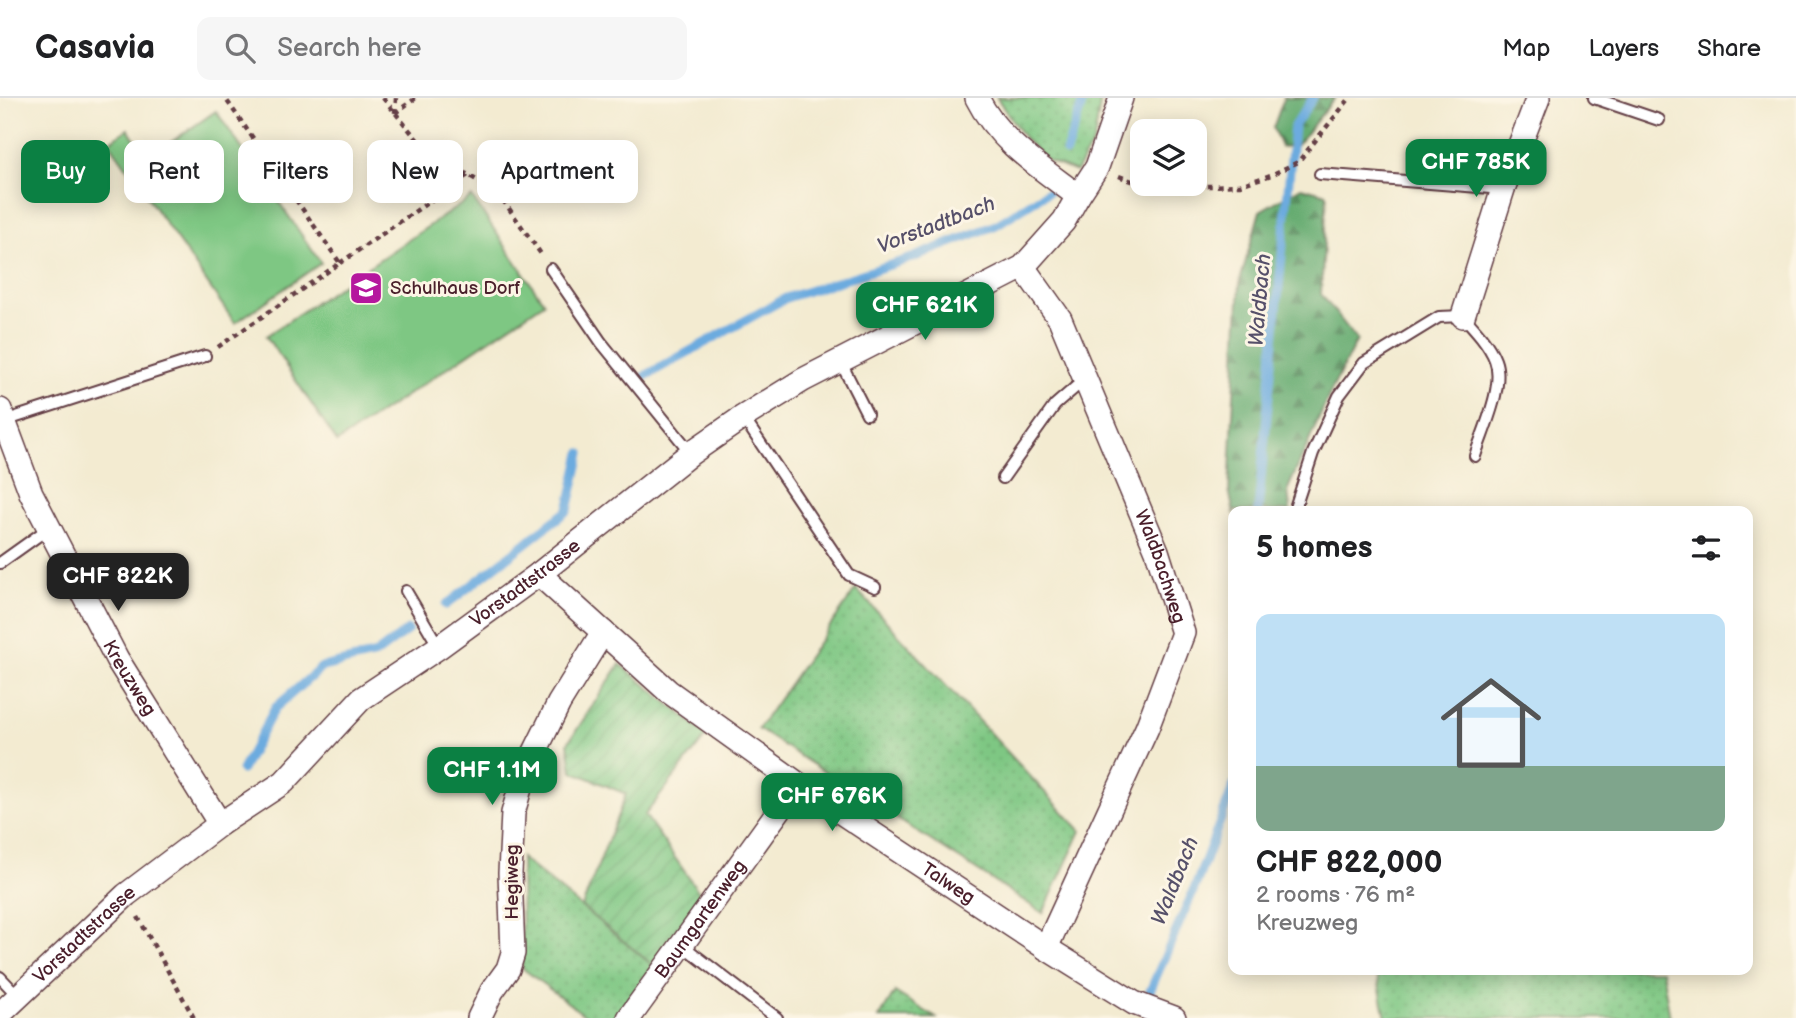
<!DOCTYPE html>
<html lang="en">
<head>
<meta charset="utf-8">
<style>
	body { margin:0; font-family:"Balsamiq Sans",sans-serif; background:#f6f6f6; color:#202124; height:100vh; display:flex; flex-direction:column; font-size:26px; white-space:nowrap }
	* { box-sizing:border-box; margin:0 }
	p { font-size:23px; color:#757577 }
	.icon { flex:none; width:38px; height:38px; fill:none; stroke:currentColor; stroke-width:2; stroke-linecap:round; stroke-linejoin:round }
	.map { position:relative; flex:1; overflow:hidden }
	.panel { position:absolute; left:1228px; top:408px; width:525px; height:469px; display:flex; flex-direction:column; background:#fff; border-radius:14px; box-shadow:0 4px 18px #0003 }
	.panel>* { flex:none }
	.guide { position:absolute; left:21px; top:42px; width:665px; height:63px; display:flex; gap:14px }
	.buttons { position:absolute; left:1130px; top:21px; display:grid; gap:14px }
	.buttons a { display:grid; place-items:center; width:77px; height:77px; border-radius:14px; background:#fff; box-shadow:0 4px 18px #0003; font-size:35px }
	.price { position:absolute; translate:-50% -60px; padding:0 16px; border-radius:14px; background:#0b8043; color:#fff; font-size:23px; line-height:46px; filter:drop-shadow(0 2px 4px #0008) }
	.price::after { content:''; position:absolute; left:50%; top:42px; width:21px; height:16px; margin-left:-10px; background:inherit; clip-path:polygon(0 0,100% 0,50% 100%) }
	.price.selected { background:#222; color:#fff }
	ul { padding:0; list-style:none }
	li { display:grid; align-content:center; gap:14px; height:371px; padding:0 28px }
	li span { display:grid; place-items:center; height:217px; border-radius:14px; color:#555 }
	li>.icon { margin-inline-start:auto }
	span .icon { width:126px; height:126px; fill:#fffc; stroke-width:1 }
	li b { font-size:30px }
	h2 { display:flex; justify-content:space-between; align-items:center; height:84px; padding:0 28px; font-size:30px }
	.pill { padding:0 24px; border-radius:14px; background:#fff; box-shadow:0 4px 18px #0003; font-size:24px; line-height:63px }
	.pill.selected { background:#0b8043; color:#fff }
	header { display:flex; align-items:center; gap:42px; box-sizing:border-box; height:98px; padding:0 35px; background:#fff; border-bottom:2px solid #e0e0e0 }
	header strong { font-size:33px }
	nav { display:flex; gap:38px; margin-inline-start:auto; font-size:24px }
	.search { width:490px; height:63px; background:#f6f6f6; display:flex; align-items:center; gap:18px; box-sizing:border-box; padding:0 24px; border-radius:14px; color:#757577; font-size:26px }
	.map>svg:first-child { display:block }
	.grass { fill:url(#grass-dots); stroke:#647357; stroke-width:2 }
	.forest { fill:url(#forest-firs); stroke:#58664e; stroke-width:2 }
	.park { fill:#7ec783; stroke:#647357; stroke-width:2 }
	.garden { fill:url(#garden-furrows); stroke:#647357; stroke-width:2 }
	.lines { fill:none; stroke-linecap:round; stroke-linejoin:round }
	.stream { stroke:#6cabdf; stroke-width:9 }
	.service-casing { stroke:#633e44; stroke-width:14 }
	.minor-casing { stroke:#633e44; stroke-width:26 }
	.path { stroke:#633e44; stroke-width:4.5; stroke-dasharray:5 5; stroke-linecap:butt }
	.service { stroke:#fff; stroke-width:10 }
	.minor { stroke:#fff; stroke-width:23 }
	.labels { text-anchor:middle; dominant-baseline:central; stroke-width:6; stroke-linejoin:round; paint-order:stroke }
	.poi-label { font-size:19px; fill:#4a1f2b; stroke:#fcf5e5; text-anchor:start }
	.street-label { font-size:19px; fill:#4a1f2b; stroke:#fcf5e5 }
	.water-label { font-size:21px; font-style:italic; fill:#56506a; stroke:#fcf5e5 }
</style>
</head>
<body>
<header>
<strong>Casavia</strong>
<div class="search"><svg class="icon" aria-label="search" viewBox="0 0 24 24"><circle cx="10" cy="10" r="6"/><path d="M15 15l6 6"/></svg>Search here</div>
<nav><a>Map</a><a>Layers</a><a>Share</a></nav>
</header>
<div class="map">
<svg width="1796" height="920" viewBox="0 0 1796 920">
	<defs>
		<pattern id="grass-dots" width="8" height="8" patternUnits="userSpaceOnUse" patternTransform="scale(1.75)"><rect width="8" height="8" fill="#7ec783"/><path d="M2 2h.1M6 6h.1" fill="none" stroke="#6eaa71" stroke-width="1.8" stroke-linecap="round"/></pattern>
		<pattern id="forest-firs" width="22" height="20" patternUnits="userSpaceOnUse" patternTransform="scale(1.75)"><rect width="22" height="20" fill="#66ac71"/><path d="M5 1l3.5 6h-7zM16 11l3.5 6h-7z" fill="#568b5d"/></pattern>
		<pattern id="garden-furrows" width="10" height="10" patternUnits="userSpaceOnUse" patternTransform="scale(1.75)"><rect width="10" height="10" fill="#7ec783"/><path d="M-1 1l2-2M0 10L10 0M9 11l2-2" fill="none" stroke="#6eaa71"/></pattern>
	</defs>
	<rect width="100%" height="100%" fill="#fcf5e5"/>
	<filter id="ink" filterUnits="userSpaceOnUse"><feTurbulence type="fractalNoise" baseFrequency=".0143" numOctaves="2"/><feDisplacementMap in="SourceGraphic" scale="14" xChannelSelector="R" yChannelSelector="G"/><feConvolveMatrix kernelMatrix="1 2 1 2 8 2 1 2 1" color-interpolation-filters="sRGB"/></filter>
	<filter id="wash" filterUnits="userSpaceOnUse"><feTurbulence type="fractalNoise" baseFrequency=".00686" numOctaves="4" result="noise"/><feDisplacementMap in="SourceGraphic" scale="28" xChannelSelector="R" yChannelSelector="G"/><feGaussianBlur stdDeviation="1.57" result="paint"/><feColorMatrix in="noise" values="0 0 0 0 0 0 0 0 0 0 0 0 0 0 0 0 0 1.4 0 .05"/><feComposite in="paint" operator="in"/></filter>
	<g filter="url(#wash)">
		<rect width="100%" height="100%" fill="#f3ebd1"/>
		<path class="grass" d="M997,0h104l-7,43 -18,31 -28,-11 -23,-22z
			M856,491l225,242 -38,82 -285,-184z
			M521,760l134,109 -40,51h-27l-66,-50z
			M1376,872h286l8,48h-284z
			M895,894l41,26h-57z"/>
		<path class="forest" d="M1284,0h51l-39,48 -15,1 -8,-19z
			M1301,89l26,7 -6,100 36,46 -26,51 -43,98 2,22h-56v3l-5,-24 11,-209 20,-70z"/>
		<path class="park" d="M216,13l105,152 -86,60 -126,-181 19,-13 20,29z
			M472,99l72,106 -207,139 -71,-106z"/>
		<path class="garden" d="M620,566l87,71 -62,80 58,83 -48,69 -73,-60 44,-113 -54,-23 -4,-28z"/>
		<g class="lines">
			<path class="stream" d="M1066,54l18,-54
				M645,278l141,-78 126,-40 84,-33 52,-33
				M1258,413l36,-385 19,-28
				M446,507l122,-95 13,-57
				M242,672l33,-62 47,-41 54,-13 32,-24
				M1150,893l45,-104 39,-102"/>
		</g>
	</g>
	<g filter="url(#ink)">
		<g class="lines">
			<g class="service-casing">
				<path id="service" d="M1594,0l65,22
					M1320,76l183,15
					M551,171l50,73 90,111
					M840,263l27,53
					M743,319l106,158 26,12
					M4,323l201,-65
					M1003,380l52,-73 30,-26
					M1294,413l19,-58 26,-57 25,-33 75,-46 24,-1c12,13 26,28 32,44 10,26 -12,70 -20,96
					M0,465l49,-35
					M406,493l33,56
					M682,847l95,73
					M0,879l19,20"/>
			</g>
			<g class="minor-casing">
				<g id="minor">
					<path d="M977,0c22,44 63,69 101,98"/>
					<path id="s1" d="M1023,169l37,52 97,232 26,82 -36,95 -101,220"/>
					<path d="M1463,218l40,-127 35,-91"/>
					<path id="s2" d="M0,312l31,83 86,166 103,165"/>
					<path id="s3" d="M539,476l129,117 130,93 248,164 88,55 40,15"/>
					<path id="s4" d="M0,916l126,-119 94,-71 64,-42 77,-83 78,-52 100,-73 152,-121 52,-36 60,-37 220,-113 41,-46 14,-25 19,-29 24,-69"/>
					<path d="M479,920l13,-27 16,-22 5,-16 -3,-80 3,-60 11,-39 35,-71 44,-71"/>
					<path id="s5" d="M629,920l169,-234"/>
				</g>
			</g>
			<path class="path" d="M383,0l42,51 73,44 43,61
				M395,15l21,-15
				M395,15l1,-15
				M1119,78l31,12 90,-3 31,-10 27,-13 52,-64
				M340,165l128,-88
				M218,249l122,-84 -115,-165
				M138,819l56,101"/>
			<use href="#service" class="service"/>
			<use href="#minor" class="minor"/>
		</g>
	</g>
	<defs>
		<g id="school-square" transform="scale(1.75)"><rect x="-9" y="-9" width="18" height="18" rx="4" fill="#b5179e" stroke="#fcf5e5"/><path d="M0-5L7-2L0 1L-7-2ZM-4 1L0 2.5L4 1V4Q0 6-4 4Z" fill="#fff"/></g>
	</defs>
	<g fill-rule="evenodd">
		<use href="#school-square" x="366" y="190"/>
	</g>
	<g class="labels">
		<g class="poi-label">
			<text x="390" y="190">Schulhaus Dorf</text>
		</g>
		<g class="street-label">
			<text stroke="none"><textPath href="#s1" startOffset="331">Waldbachweg</textPath></text>
			<text stroke="none"><textPath href="#s4" startOffset="682">Vorstadtstrasse</textPath></text>
			<text stroke="none"><textPath href="#s2" startOffset="298">Kreuzweg</textPath></text>
			<text transform="translate(512 784) rotate(-90)">Hegiweg</text>
			<text stroke="none"><textPath href="#s3" startOffset="514">Talweg</textPath></text>
			<text stroke="none"><textPath href="#s5" startOffset="122">Baumgartenweg</textPath></text>
			<text stroke="none"><textPath href="#s4" startOffset="116">Vorstadtstrasse</textPath></text>
		</g>
		<g class="water-label">
			<text transform="translate(936 127) rotate(-21)">Vorstadtbach</text>
			<text transform="translate(1260 202) rotate(-85)">Waldbach</text>
			<text transform="translate(1175 783) rotate(-68)">Waldbach</text>
		</g>
	</g>
</svg>
<div class="buttons">
<a><svg class="icon" aria-label="layers" viewBox="0 0 24 24"><path d="M12 4l9 5-9 5-9-5zM3 14l9 5 9-5"/></svg></a>
</div>
<b class="price" style="left:1476px;top:101px">CHF 785K</b>
<b class="price" style="left:925px;top:244px">CHF 621K</b>
<b class="price selected" style="left:118px;top:515px">CHF 822K</b>
<b class="price" style="left:492px;top:709px">CHF 1.1M</b>
<b class="price" style="left:832px;top:735px">CHF 676K</b>
<div class="guide">
<a class="pill selected">Buy</a>
<a class="pill">Rent</a>
<a class="pill">Filters</a>
<a class="pill">New</a>
<a class="pill">Apartment</a>
</div>
<section class="panel">
<h2>5 homes<svg class="icon" aria-label="filters" viewBox="0 0 24 24"><path d="M4 7h16M4 17h16"/><circle cx="9" cy="7" r="2"/><circle cx="15" cy="17" r="2"/></svg></h2>
<ul>
<li><span style="background:linear-gradient(#bfe0f5 70%,#7fa58c 0)"><svg class="icon" aria-label="home" viewBox="0 0 24 24"><path d="M3 11l9-7 9 7M6 9v11h12V9"/></svg></span><div><b>CHF 822,000</b><p>2 rooms · 76 m²</p><p>Kreuzweg</p></div></li>
</ul>
</section>
</div>
</body>
</html>
